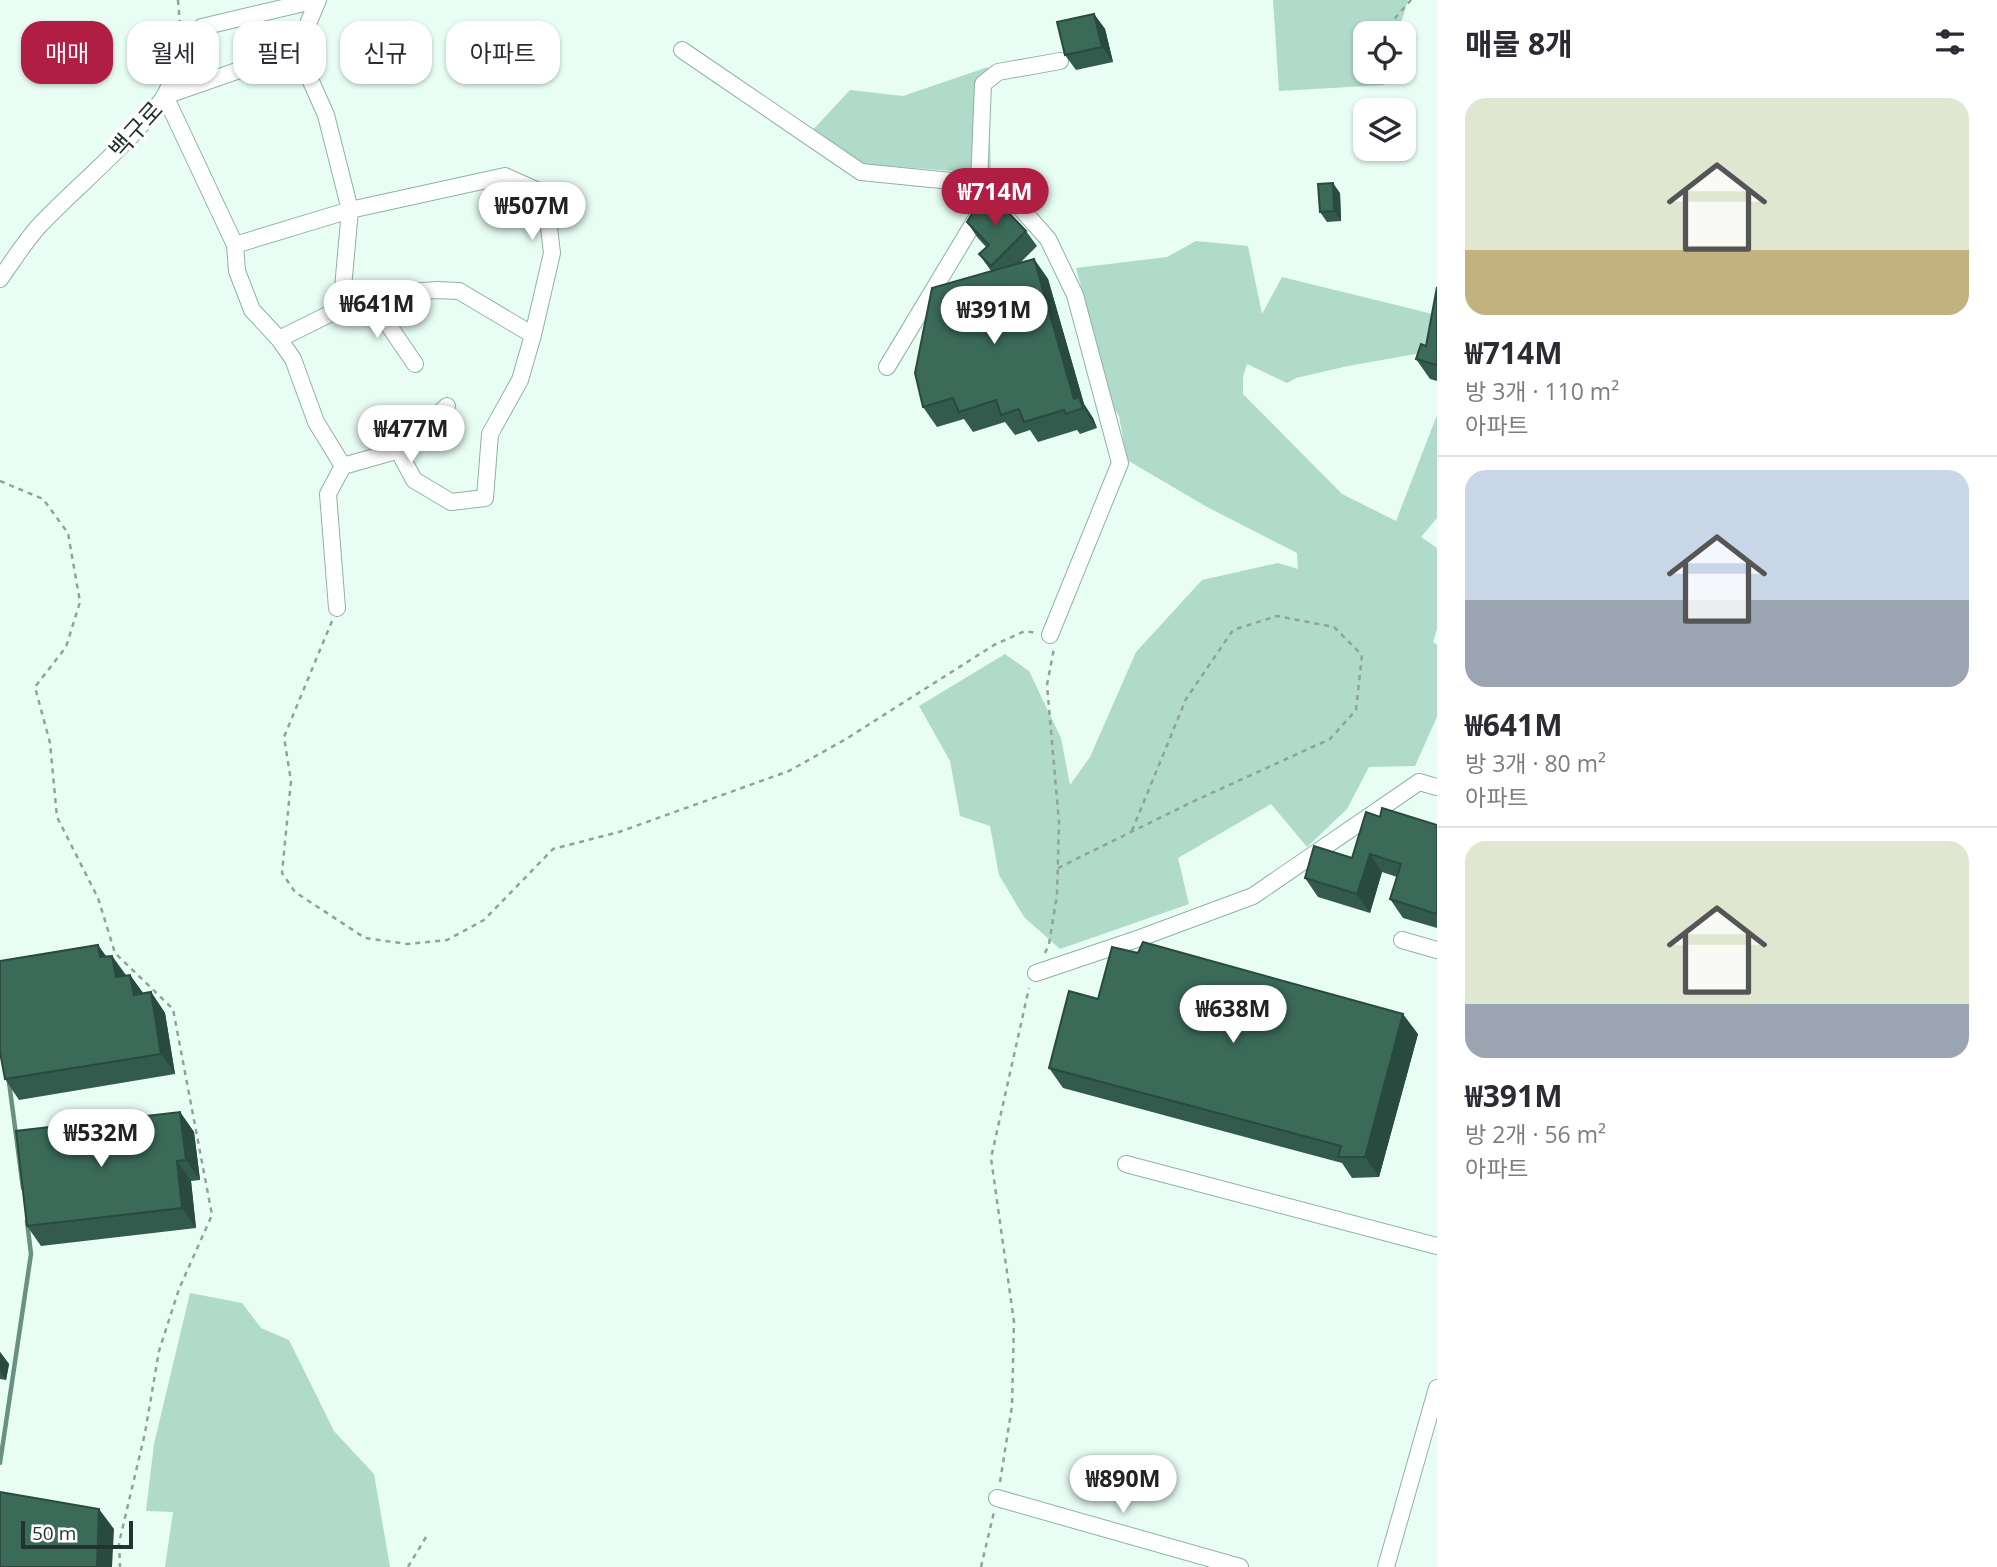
<!DOCTYPE html>
<html lang="ko">
<head>
<meta charset="utf-8">
<style>
	body { margin:0; font-family:"Open Sans","Noto Sans KR",sans-serif; background:#f7f7f7; color:#2b2b33; height:100vh; display:flex; flex-direction:column; font-size:26px; white-space:nowrap }
	* { box-sizing:border-box; margin:0 }
	p { font-size:23px; color:#7c7c81 }
	.icon { flex:none; width:38px; height:38px; fill:none; stroke:currentColor; stroke-width:2; stroke-linecap:round; stroke-linejoin:round }
	.map { position:relative; flex:1; overflow:hidden }
	.side { display:flex; flex-direction:column; background:#fff; width:560px }
	.side>* { flex:none }
	.banner { position:absolute; left:21px; top:21px; width:665px; height:63px; display:flex; gap:14px }
	.buttons { position:absolute; left:1353px; top:21px; display:grid; gap:14px }
	.buttons a { display:grid; place-items:center; width:63px; height:63px; border-radius:14px; background:#fff; box-shadow:0 2px 5px #0004; font-size:35px }
	.scale { position:absolute; left:21px; bottom:18px; width:112px; box-sizing:border-box; padding-left:7px; border:4px solid #24332d; border-top:0; font-size:19px; line-height:24px; white-space:nowrap; color:#24332d; -webkit-text-stroke:5px #fff; paint-order:stroke }
	.price { position:absolute; translate:-50% -60px; padding:0 16px; border-radius:24px; background:#fff; color:#222; font-size:23px; line-height:46px; filter:drop-shadow(0 2px 4px #0008) }
	.price::after { content:''; position:absolute; left:50%; top:42px; width:21px; height:16px; margin-left:-10px; background:inherit; clip-path:polygon(0 0,100% 0,50% 100%) }
	.price.active { background:#b11e44; color:#fff }
	ul { padding:0; list-style:none }
	li { display:grid; align-content:center; gap:14px; height:371px; padding:0 28px }
	li+li { border-top:2px solid #e1e1e2 }
	li span { display:grid; place-items:center; height:217px; border-radius:21px; color:#555 }
	li>.icon { margin-inline-start:auto }
	span .icon { width:126px; height:126px; fill:#fffc; stroke-width:1 }
	li b { font-size:30px }
	h2 { display:flex; justify-content:space-between; align-items:center; height:84px; padding:0 28px; font-size:30px }
	.chip { padding:0 24px; border-radius:21px; background:#fff; box-shadow:0 2px 5px #0004; font-size:24px; line-height:63px }
	.chip.active { background:#b11e44; color:#fff }
	main { display:flex; flex:1; min-height:0 }
	.map>svg:first-child { display:block }
	.green { fill:#b0dac9 }
	.lines { fill:none; stroke-linecap:round; stroke-linejoin:round }
	.stream { stroke:#699081; stroke-width:4.5 }
	.minor-casing { stroke:#8eb2a4; stroke-width:18 }
	.path { stroke:#90a29b; stroke-width:2.5; stroke-dasharray:5 5; stroke-linecap:butt }
	.minor { stroke:#fff; stroke-width:16 }
	.wall { fill:#335b4d }
	.shaded-wall { fill:#294a3e }
	.building { fill:#3b6a59; stroke:#294a3e; stroke-width:2 }
	.labels { text-anchor:middle; dominant-baseline:central; stroke-width:7; stroke-linejoin:round; paint-order:stroke }
	.street-label { font-size:24px; fill:#24332d; stroke:#fff }
</style>
</head>
<body>
<main>
<div class="map">
<svg width="1437" height="1567" viewBox="0 0 1437 1567">
	<rect width="100%" height="100%" fill="#e8fef5"/>
	<path class="green" d="M1273,0h135l-10,33h-33v39h23l-4,13 -105,6z
		M988,67l3,107 -129,-10 -53,-30 41,-44 53,6z
		M1196,241l52,5 14,68 20,-37 155,38 -10,37 -79,14 -52,12 -9,5 -40,-19 -4,13v17l99,100 54,27 41,-106v103l-16,19 16,11v81l-4,13 4,3v72l-22,49 -46,1 -22,42 -40,38 -36,-43 -93,54 11,46 -129,45 -36,-32 -25,-42 -9,-49 -30,-10 -10,-55 -31,-55 86,-52 24,17 32,67 9,47 20,-28 46,-105 66,-72 76,-17 20,6 -1,-16 -90,-46 -80,-47 -8,-44 -19,-26 8,-5 -32,-117 91,-11z
		M190,1293l52,10 19,25 28,12 45,91 40,43 16,93h-225l8,-55 -27,-1 8,-67z"/>
	<g class="lines">
		<path class="stream" d="M9,1082l14,106
			M0,1463l31,-209 -4,-33"/>
		<g class="minor-casing">
			<path id="minor" d="M318,0l-21,50 29,65 24,95 -9,100
				M297,50l-132,46 70,149 2,26 15,39 27,29 14,20 23,63 27,44 -15,28 9,114
				M682,50l179,122 140,14
				M979,184l4,-100 15,-12 62,-11
				M235,245l115,-35 155,-34 40,18 7,59 -19,82 -74,-44 -22,-1 -69,5 -89,44
				M0,279c12,-17 24,-36 38,-52 41,-43 88,-80 124,-127 18,-25 9,-56 40,-73l115,-27
				M368,295l47,69
				M887,367l101,-168 13,-13 47,53 27,56 45,168 -70,172
				M398,450l16,30 37,22 34,-4 5,-64 30,-54 13,-45
				M343,466l60,-17 44,-43
				M1402,940l35,10
				M1036,973l104,-35 113,-42 166,-114 18,5
				M1126,1164l311,82
				M997,1498l243,69
				M1386,1567l51,-179"/>
		</g>
		<path class="path" d="M178,0l2,25
			M1388,26l23,-26
			M0,481l43,18 25,34 12,69 -14,45 -31,40 15,56 7,74 41,81 17,55 58,56 39,206 -33,74 -20,62 -14,82 -26,110 1,24
			M332,621l-48,116 7,44 -9,92 13,19 70,46 42,6 40,-4 37,-20 69,-71 66,-17 170,-61 57,-32 148,-94 31,-14 11,2
			M1058,868l134,-66 138,-63 26,-29 6,-55 -28,-28 -57,-11 -44,14 -47,69 -55,134
			M1045,953l4,-9 8,-49 2,-73 -12,-137 7,-37
			M1000,1482l12,-76 2,-84 -23,-164 38,-170
			M408,1567l18,-30
			M981,1567l13,-55"/>
		<use href="#minor" class="minor"/>
	</g>
	<path class="wall" d="M1094,14l11,15 8,33 -37,8 -11,-15z
		M1340,193l1,28 -14,1 -7,-10z
		M967,222l59,9 11,15 -17,17 14,-4 14,20 36,125 9,14 4,10 -17,6 -3,-4 -39,12 -8,-12 -15,5 -10,-13 -32,10 -9,-13 -27,8 -14,-20 68,-136 -12,-17 7,-7 -9,-10z
		M1437,287v94l-7,-2 -14,-20 10,-13z
		M1380,817l57,8v103l-34,-10 -13,-19 7,-22 -15,-5 -12,41 -52,-16 -13,-19 47,-20z
		M98,945l8,11h6l14,19h4l14,19 7,-2 14,21 10,61 -156,26 -14,-21z
		M1098,999l320,35 -39,143 -27,1 -10,-15 -279,-75 -14,-20z
		M180,1112l14,20 6,48 -9,1 5,47 -155,18 -14,-20z
		M0,1352l9,12 -3,16 -6,-1z"/>
	<path class="shaded-wall" d="M1094,14l11,15 8,33 -11,-15z
		M1333,183l7,10 1,28 -7,-10z
		M1034,259l14,20 36,125 9,14 4,10 -14,-20 -9,-9z
		M1370,854l12,18 -12,41 -13,-19z
		M98,945l14,20 -12,-8z
		M112,956l14,20 -10,1z
		M130,975l14,20h-10z
		M151,992l14,21 10,61 -14,-20z
		M1403,1014l15,20 -39,143 -14,-20z
		M180,1112l14,20 6,48 -14,-20z
		M177,1161l14,20 5,47 -14,-20z
		M0,1352l9,12 -3,16 -6,-9z
		M99,1509l15,20 -2,38h-15z"/>
	<path class="building" d="M1094,14l8,33 -37,8 -8,-33z
		M1333,183l1,28 -14,1 -2,-28z
		M988,191l38,40 -35,35 -12,-12 10,-9 -22,-23 14,-24z
		M1034,259l40,140 5,-2 4,11 -17,6 -2,-4 -40,12 -5,-13 -18,6 -5,-15 -37,12 -6,-14 -30,9 -8,-34 17,-85z
		M1437,287v78l-21,-6 5,-15 5,2z
		M1382,808l55,17v89l-47,-15 11,-35 -31,-10 -13,40 -52,-16 9,-32 38,12 14,-46 14,5z
		M1143,942l260,72 -38,143h-27l3,-11 -292,-78 20,-77 29,8 14,-52 26,6z
		M98,945l2,12 12,-1 4,21 14,-2 4,20 17,-3 10,62 -156,25 -5,-27v-91z
		M180,1112l6,48 -9,1 5,47 -155,18 -11,-95z
		M0,1492l99,17 -2,58h-97z"/>
	<g class="labels">
		<g class="street-label">
			<text transform="translate(135 129) rotate(-48)">백구로</text>
		</g>
	</g>
</svg>
<div class="buttons">
<a><svg class="icon" aria-label="locate" viewBox="0 0 24 24"><circle cx="12" cy="12" r="6"/><path d="M12 2v4M12 18v4M2 12h4M18 12h4"/></svg></a>
<a><svg class="icon" aria-label="layers" viewBox="0 0 24 24"><path d="M12 4l9 5-9 5-9-5zM3 14l9 5 9-5"/></svg></a>
</div>
<div class="scale">50 m</div>
<b class="price active" style="left:995px;top:228px">₩714M</b>
<b class="price" style="left:532px;top:242px">₩507M</b>
<b class="price" style="left:377px;top:340px">₩641M</b>
<b class="price" style="left:994px;top:346px">₩391M</b>
<b class="price" style="left:411px;top:465px">₩477M</b>
<b class="price" style="left:1233px;top:1045px">₩638M</b>
<b class="price" style="left:101px;top:1169px">₩532M</b>
<b class="price" style="left:1123px;top:1515px">₩890M</b>
<div class="banner">
<a class="chip active">매매</a>
<a class="chip">월세</a>
<a class="chip">필터</a>
<a class="chip">신규</a>
<a class="chip">아파트</a>
</div>
</div>
<section class="side">
<h2>매물 8개<svg class="icon" aria-label="filters" viewBox="0 0 24 24"><path d="M4 7h16M4 17h16"/><circle cx="9" cy="7" r="2"/><circle cx="15" cy="17" r="2"/></svg></h2>
<ul>
<li><span style="background:linear-gradient(#dfe7d0 70%,#c2b280 0)"><svg class="icon" aria-label="home" viewBox="0 0 24 24"><path d="M3 11l9-7 9 7M6 9v11h12V9"/></svg></span><div><b>₩714M</b><p>방 3개 · 110 m²</p><p>아파트</p></div></li>
<li><span style="background:linear-gradient(#c9d6e8 60%,#9aa5b1 0)"><svg class="icon" aria-label="home" viewBox="0 0 24 24"><path d="M3 11l9-7 9 7M6 9v11h12V9"/></svg></span><div><b>₩641M</b><p>방 3개 · 80 m²</p><p>아파트</p></div></li>
<li><span style="background:linear-gradient(#dfe7d0 75%,#9aa5b1 0)"><svg class="icon" aria-label="home" viewBox="0 0 24 24"><path d="M3 11l9-7 9 7M6 9v11h12V9"/></svg></span><div><b>₩391M</b><p>방 2개 · 56 m²</p><p>아파트</p></div></li>
</ul>
</section>
</main>
</body>
</html>
